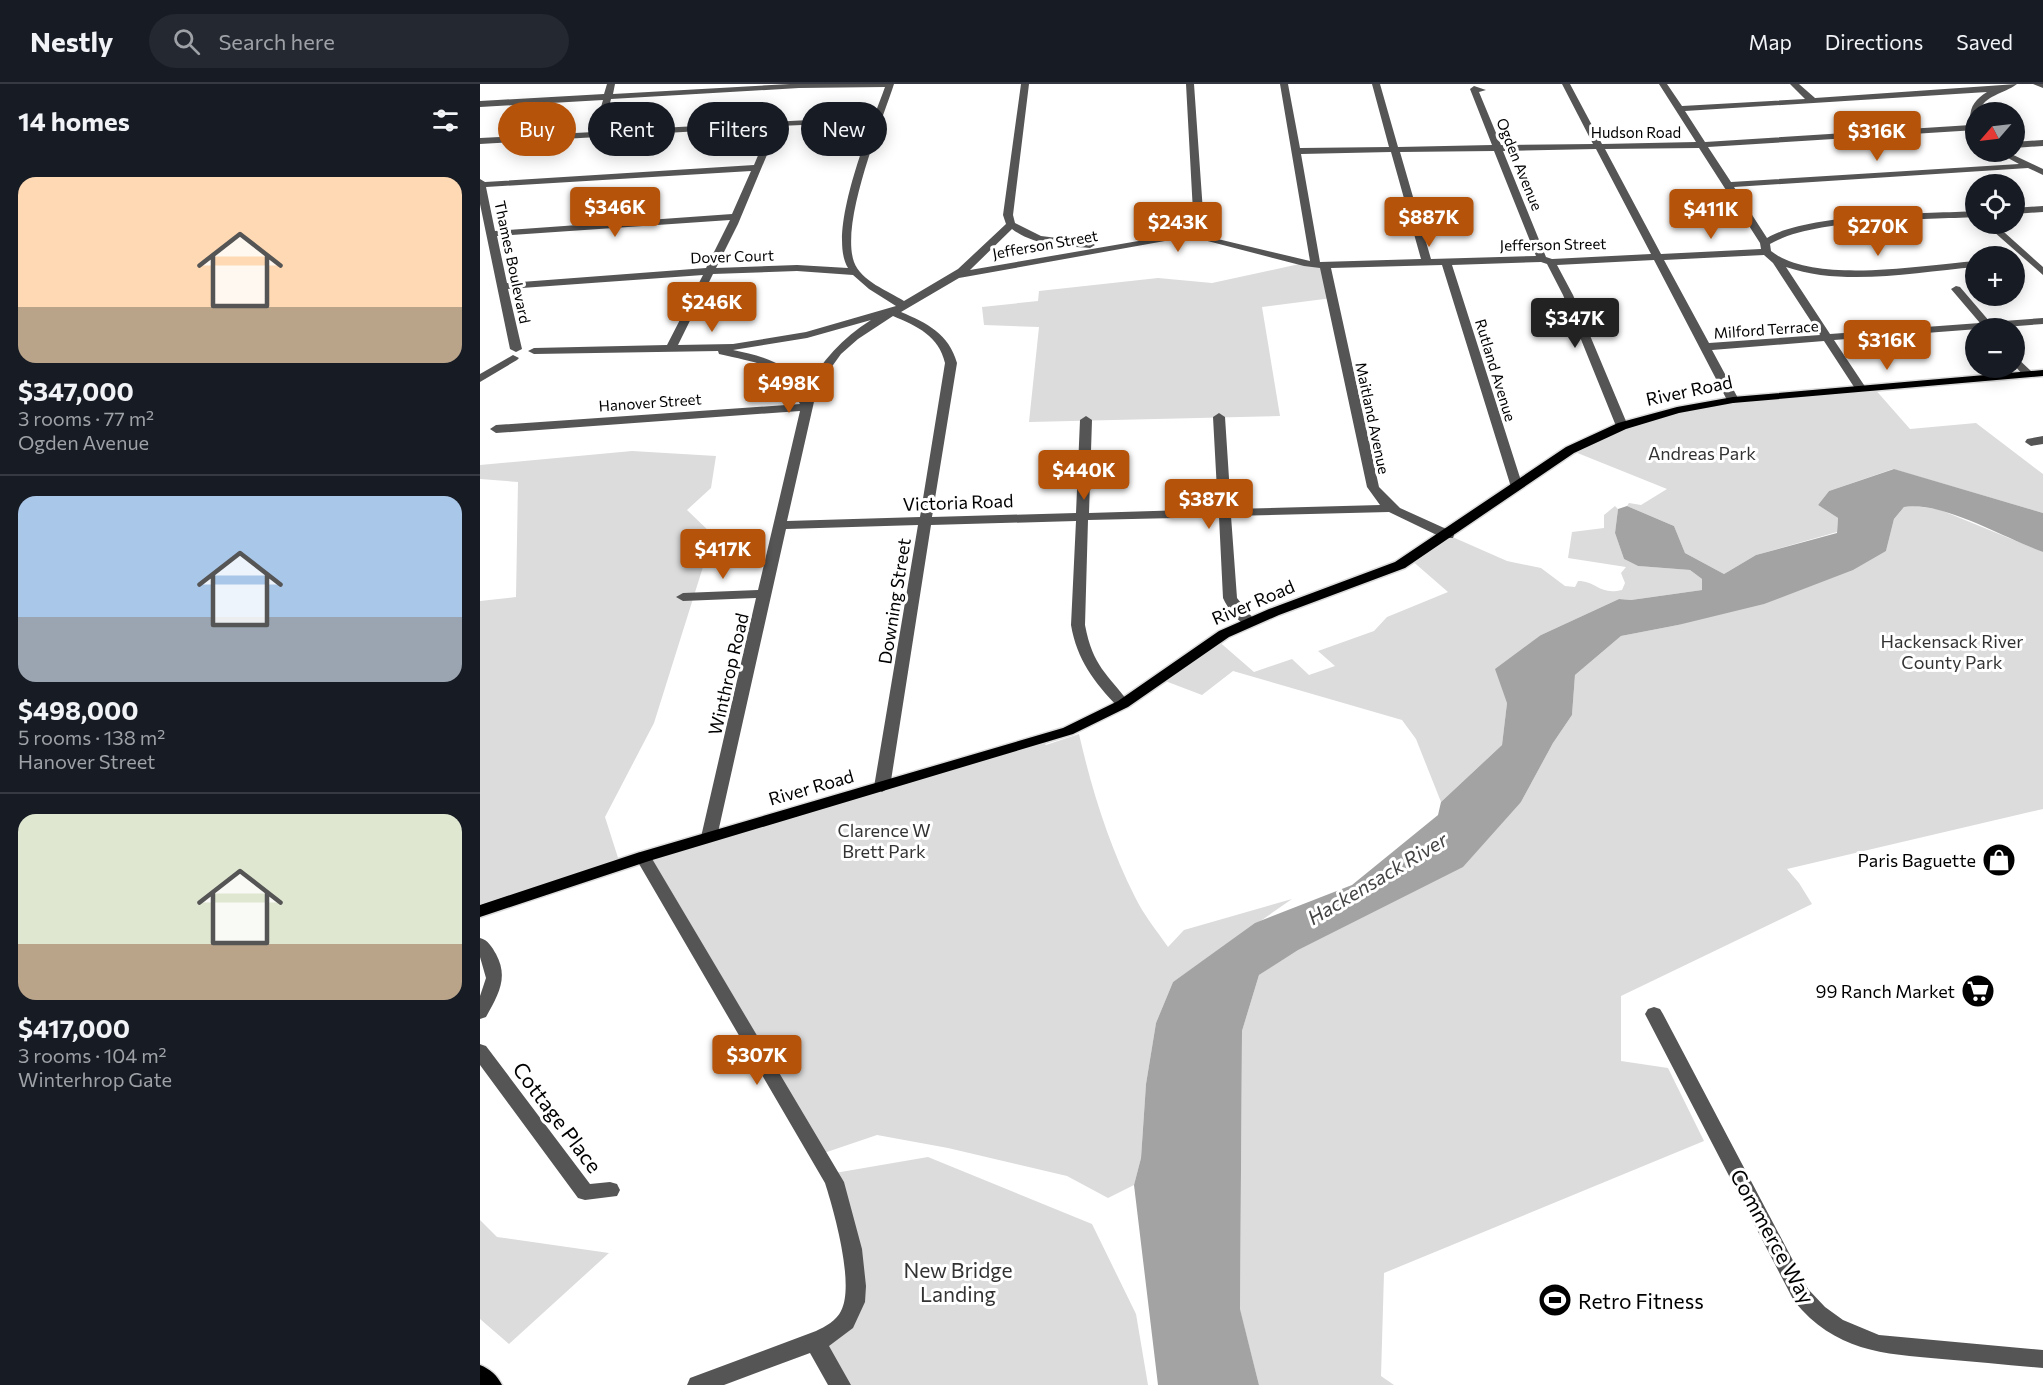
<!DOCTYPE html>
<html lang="en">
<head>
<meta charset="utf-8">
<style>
	body { margin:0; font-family:Commissioner,sans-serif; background:#242831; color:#f1f3f6; height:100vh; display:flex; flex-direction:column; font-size:22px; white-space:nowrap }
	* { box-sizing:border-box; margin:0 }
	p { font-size:20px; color:#9ea1a6 }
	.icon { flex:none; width:33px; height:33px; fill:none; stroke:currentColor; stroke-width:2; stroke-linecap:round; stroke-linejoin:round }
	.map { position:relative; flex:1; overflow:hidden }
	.side { display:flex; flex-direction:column; background:#171b24; width:480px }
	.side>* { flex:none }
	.top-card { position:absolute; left:18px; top:18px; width:570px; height:54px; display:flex; gap:12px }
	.needle { width:39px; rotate:242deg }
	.fabs { position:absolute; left:1485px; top:18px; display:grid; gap:12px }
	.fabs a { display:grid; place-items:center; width:60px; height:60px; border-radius:50%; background:#171b24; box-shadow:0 3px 15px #0003; font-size:30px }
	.price { position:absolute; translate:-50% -51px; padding:0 14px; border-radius:6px; background:#b45309; color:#fff; font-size:20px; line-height:39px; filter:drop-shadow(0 2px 3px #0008) }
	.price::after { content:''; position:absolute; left:50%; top:36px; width:18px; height:14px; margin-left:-9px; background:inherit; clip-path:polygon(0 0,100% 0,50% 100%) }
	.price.on { background:#222; color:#fff }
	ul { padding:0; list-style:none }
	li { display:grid; align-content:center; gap:12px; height:318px; padding:0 18px }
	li+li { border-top:2px solid #363941 }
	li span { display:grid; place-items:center; height:186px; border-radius:18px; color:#555 }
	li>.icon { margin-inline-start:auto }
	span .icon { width:108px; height:108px; fill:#fffc; stroke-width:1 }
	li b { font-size:26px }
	h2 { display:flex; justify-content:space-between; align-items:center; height:72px; padding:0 18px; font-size:26px }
	.tag { padding:0 21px; border-radius:27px; background:#171b24; box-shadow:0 3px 15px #0003; font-size:21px; line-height:54px }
	.tag.on { background:#b45309; color:#fff }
	header { display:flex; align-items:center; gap:36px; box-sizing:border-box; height:84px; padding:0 30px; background:#171b24; border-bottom:2px solid #363941 }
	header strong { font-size:28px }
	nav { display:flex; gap:33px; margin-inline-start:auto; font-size:21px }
	.search { width:420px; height:54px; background:#242831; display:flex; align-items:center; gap:15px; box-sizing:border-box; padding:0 21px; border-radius:33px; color:#9ea1a6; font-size:22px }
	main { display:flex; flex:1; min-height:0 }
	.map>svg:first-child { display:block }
	.green { fill:#dcdcdc }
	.water { fill:#a3a3a3 }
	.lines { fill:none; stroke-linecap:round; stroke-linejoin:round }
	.major-casing { stroke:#dbdbdb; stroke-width:3 }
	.minor { fill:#555; fill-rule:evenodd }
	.major { fill:#000; fill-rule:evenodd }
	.labels { text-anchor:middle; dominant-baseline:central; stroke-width:6; stroke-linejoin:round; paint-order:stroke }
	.far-street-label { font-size:15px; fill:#000; stroke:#fff }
	.street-label { font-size:18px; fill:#000; stroke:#fff }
	.park-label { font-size:18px; fill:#333; stroke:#fff }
	.poi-label { font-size:18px; fill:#000; stroke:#fff; text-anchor:end }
	.water-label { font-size:20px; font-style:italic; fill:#444; stroke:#fff }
	.near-street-label { font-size:21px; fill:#000; stroke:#fff }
	.near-park-label { font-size:21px; fill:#333; stroke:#fff }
	.near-poi-label { font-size:21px; fill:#000; stroke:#fff; text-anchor:start }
</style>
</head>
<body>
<header>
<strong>Nestly</strong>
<div class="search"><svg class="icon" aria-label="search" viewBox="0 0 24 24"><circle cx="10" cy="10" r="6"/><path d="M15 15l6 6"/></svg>Search here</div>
<nav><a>Map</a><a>Directions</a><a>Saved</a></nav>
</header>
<main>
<section class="side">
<h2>14 homes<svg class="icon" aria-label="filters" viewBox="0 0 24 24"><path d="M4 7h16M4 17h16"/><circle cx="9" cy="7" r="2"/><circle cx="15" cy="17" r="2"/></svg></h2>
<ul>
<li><span style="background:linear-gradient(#ffd9b3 70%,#b9a48a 0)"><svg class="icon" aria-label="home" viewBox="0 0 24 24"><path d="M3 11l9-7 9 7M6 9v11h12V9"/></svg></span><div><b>$347,000</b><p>3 rooms · 77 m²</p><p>Ogden Avenue</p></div></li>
<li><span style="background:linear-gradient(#a9c7e8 65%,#9aa5b1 0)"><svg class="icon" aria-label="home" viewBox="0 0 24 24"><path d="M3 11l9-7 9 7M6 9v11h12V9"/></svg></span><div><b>$498,000</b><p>5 rooms · 138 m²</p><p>Hanover Street</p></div></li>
<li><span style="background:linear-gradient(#dfe7d0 70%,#b9a48a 0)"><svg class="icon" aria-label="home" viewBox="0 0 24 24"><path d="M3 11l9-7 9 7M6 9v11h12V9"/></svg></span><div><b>$417,000</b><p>3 rooms · 104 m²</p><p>Winterhrop Gate</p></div></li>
</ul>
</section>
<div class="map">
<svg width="1563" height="1301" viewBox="0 0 1563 1301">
	<rect width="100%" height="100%" fill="#fff"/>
	<path class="green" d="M824,179l21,2 7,33 -70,9 18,109 -251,6 10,-95 -55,-2 -2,-18 56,-6 1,-10 119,-13 54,5z
		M1393,303l37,42 66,-6 67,51v39l-150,-44 -64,22 -11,14 20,13 -1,14 -81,23 -32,19 -39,-21 -11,-27 -47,-20 2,-3 12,2 26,-16 -97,-39 31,-16 104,-30z
		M152,367l84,5 -5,32 -24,22 26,25 -59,188 -49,94 15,47 -140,47v-310l36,-4 2,-115 -38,-3v-14z
		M1135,422l3,3 -3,24 9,26 14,7 52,4 12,9v11l-71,10 -12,-1 -78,36 -34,68 -5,42 -61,57 -25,-63 -14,-19 -169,-49 -31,24 -42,-16 56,-40 38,33 38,-13 17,16 26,-9 -17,-15 56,-20 13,-14 61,-25 -38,-33 38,-24 59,26 34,7 24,18 10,1 3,-6h3c17,2 19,14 41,9l3,-7 -4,-10 5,-6 -58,-9 4,-26 32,-4v-13z
		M1434,422l24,3 105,43v257l-256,60 12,14 13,21 -191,92v65l47,7 36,73 -320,132 -3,103 13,9h-135l-19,-75 2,-279 17,-56 262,-173 32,-59 19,-28 3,-40 46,-39 57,-11 208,-74 8,-32 10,-12z
		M599,650c13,57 30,111 56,163 8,17 22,34 33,50l16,-17 108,-31 -119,83 -17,41 -10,61 -5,74 -7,27 -26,13 -41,-22 -119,-28 -71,-13 -59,20 -175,-298 398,-117 5,5z
		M448,1073l164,67 44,90 12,71h-308l-16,-47 31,-40 -26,-124z
		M0,1136l17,17 112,16 -100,91 -29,-25z"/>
	<path class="water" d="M1414,385l149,44v39c-39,-14 -100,-51 -139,-45l-10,12 -8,32 -33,19 -89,34 -86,21 -57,11 -46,39 -3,40 -19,28 -32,59 -58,65 -165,83 -39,25 -17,56 -2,278 19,76h-101l-24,-200 7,-27 5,-74 10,-61 17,-41 82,-59 97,-38 86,-70 3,-13 61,-57 5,-42 -12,-34 46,-34 78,-36 12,1 71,-10v-11l-12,-9 -52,-4 -14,-7 -9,-26 3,-24 9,-3 47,20 11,27 39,21 32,-19 81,-22 1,-15 -20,-13 11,-14z"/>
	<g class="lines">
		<g class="major-casing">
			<path id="major" d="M1563,286v6l-310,27 -54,10 -53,16 -52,24 -169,115 -126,47 -50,22 -101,70 -55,27 -424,127 -169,56v-12l157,-52 426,-125 55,-27 101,-70 50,-22 126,-47 171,-115 52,-24 59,-16 56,-10z
				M0,1281c10,4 17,10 22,20h-22z"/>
		</g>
		<path class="minor" d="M127,0h8l-2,10 177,-10h104c-13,40 -54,138 -40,178 7,19 34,29 50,39l54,-32 48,-45 -3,-9 18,-131h8l-16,131 2,8 26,13 49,6 5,3 -5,3c-26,-2 -56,-2 -78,-19l-42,41 209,-36v4l-3,1 -217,39 -58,34c26,11 48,22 56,51l-25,154 144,-4 4,-93 6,-4 6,4 -3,93 129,-4 -5,-92 6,-4 6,4 6,92 149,-4 -13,-18 -47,-219 -16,-2 -108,-28 5,-3 109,26 -30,-177h8l12,64 89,-1 -17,-63h8l18,63 94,-2 -22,-56 4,-3 12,4 -7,2 22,53 92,-1 -31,-60h8l32,60 94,-2 -37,-58h8l15,22 123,-7 -15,-15h9l16,14 202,-14c-13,10 -33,11 -38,28h-3v18l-268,17 23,35 288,-18 -22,-12h10l36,17v6l-15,-7 -294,19 33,51c42,-25 156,-24 209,-27v6c-54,3 -162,1 -206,27l1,7c42,34 152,14 205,10v6c-61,5 -131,20 -190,0l44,67 150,-11 -29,-34 5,-3 4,1 30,35 53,-4v6l-209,16 32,48 -6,3 -4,-1 -32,-49 -112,9 27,50 -6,3 -6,-3 -73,-140 -97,5 16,30 55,131 -6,4 -6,-4 -53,-131 -16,-31 -6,-2 -89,3 71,222 -6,4 -6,-4 -69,-222 -111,3 48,219 21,21 53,24 1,3 -1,3h-10l-54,-26 -158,4 6,82 19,24 -7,4c-11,-3 -21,-17 -26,-28l-4,-81 -131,3 -3,105c8,42 22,48 45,79l-7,4 -5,-1c-24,-25 -41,-47 -47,-82l5,-104 -145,4 -41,262 -8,5 -8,-5 44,-262 -132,4 -69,308 -2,4h-12l-2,-4 55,-239 -73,3 -7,-4 7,-4 75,-3 42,-179 -304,22 -6,-4 6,-4 304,-21c-20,-42 -40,-40 -81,-50l-1,-3 -184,3 -6,-3 6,-3 133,-3 36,-70 -195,14 14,60 -6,3 -6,-3 -30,-145v-25l5,3 269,-17 16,-38 -290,17v-6l114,-6 9,-32 -123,7v-6l124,-7zM405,3c-14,39 -59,145 -37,181l-51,-3 -81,3 22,-44 41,-98 46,-2 4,-3 -1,-2 -225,12 8,-32 188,-11zM1507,8c-13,8 -19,17 -16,33l-266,17 -20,-31zM1219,64l61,95 1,6 -100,5 -56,-105zM1116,65l55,105 -99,5 -6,-2 -43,-106zM1014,67l42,105 -105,3 -31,-107zM911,68l30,107 -101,3 -19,-108zM271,87l-19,43 -237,17 -9,-44zM250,136l-24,48 -199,15 -10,-47zM1284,171l9,8 47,72 -111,8 -45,-83zM317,187l56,4 16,14 27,17 -90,26 -73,12 -55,1 35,-71zM413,232c24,10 46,20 52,47l-25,154 -133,4 29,-128 12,-21 13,-18 17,-15zM391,236c-29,18 -49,41 -66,71 -14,-28 -43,-35 -72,-41l74,-12z
			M706,0h8l9,128 -6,12 -13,8 -5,-3 11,-8 3,-9z
			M1553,0h10v4z
			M1563,56v6l-29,2v-6z
			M1563,122v6l-29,2v-6z
			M1505,140h10l48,43v8z
			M33,271l6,3 -2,2 -37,22v-8z
			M1534,271l18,17v4h-8l-10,-11z
			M1563,352v8l-12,2 -6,-4 2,-3z
			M163,768l6,1 2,4 193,325 18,67 4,37 -1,16 -12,26 -24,18 22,39h-23l-18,-32 -86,32h-37l3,-7 126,-47c9,-4 21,-11 25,-20 14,-26 -7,-100 -16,-128l-190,-326 2,-4z
			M0,854c8,2 12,9 16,16 13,24 2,41 -10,63l-6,2v-23l6,-18 -6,-21z
			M1174,923l6,2 3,5 145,275 17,18 18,13 36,15 164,15v18c-34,-3 -67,-6 -101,-9 -60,-5 -107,-8 -148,-58l-149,-287 3,-5z
			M0,960l6,2 104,138 20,-2 7,2 3,6 -3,6 -32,4 -7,-2 -98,-133z"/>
		<use href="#major" class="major"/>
	</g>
	<defs>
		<g id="shop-disc" transform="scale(1.725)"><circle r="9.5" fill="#000" stroke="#fff"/><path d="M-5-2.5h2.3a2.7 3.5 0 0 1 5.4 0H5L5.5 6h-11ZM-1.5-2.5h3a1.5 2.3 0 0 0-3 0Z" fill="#fff"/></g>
		<g id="supermarket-disc" transform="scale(1.725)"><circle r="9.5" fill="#000" stroke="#fff"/><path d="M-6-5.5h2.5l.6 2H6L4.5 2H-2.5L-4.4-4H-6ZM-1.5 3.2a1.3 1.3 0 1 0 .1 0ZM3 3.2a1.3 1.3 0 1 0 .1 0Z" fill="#fff"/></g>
		<g id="stadium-disc" transform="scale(1.725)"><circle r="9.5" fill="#000" stroke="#fff"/><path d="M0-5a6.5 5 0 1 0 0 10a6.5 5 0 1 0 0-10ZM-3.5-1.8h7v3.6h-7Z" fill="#fff"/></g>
	</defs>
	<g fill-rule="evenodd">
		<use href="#shop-disc" x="1519" y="776"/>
		<use href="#supermarket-disc" x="1498" y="907"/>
		<use href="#stadium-disc" x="1075" y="1216"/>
	</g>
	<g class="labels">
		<g class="far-street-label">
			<text x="1156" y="48">Hudson Road</text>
			<text transform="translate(1040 80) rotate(68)">Ogden Avenue</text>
			<text transform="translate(565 160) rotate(-10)">Jefferson Street</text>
			<text transform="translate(1073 160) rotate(-1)">Jefferson Street</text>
			<text transform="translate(252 172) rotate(-2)">Dover Court</text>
			<text transform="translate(33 178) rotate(78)">Thames Boulevard</text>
			<text transform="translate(1286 245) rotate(-4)">Milford Terrace</text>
			<text transform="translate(1016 286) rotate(73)">Rutland Avenue</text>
			<text transform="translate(170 318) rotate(-4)">Hanover Street</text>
			<text transform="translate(893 334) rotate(78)">Maitland Avenue</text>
		</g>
		<g class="street-label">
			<text transform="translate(1209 306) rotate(-12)">River Road</text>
			<text transform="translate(478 418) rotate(-2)">Victoria Road</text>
			<text transform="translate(414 517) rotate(-81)">Downing Street</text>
			<text transform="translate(773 518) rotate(-23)">River Road</text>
			<text transform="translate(248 590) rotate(-77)">Winthrop Road</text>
			<text transform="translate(331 703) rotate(-16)">River Road</text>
		</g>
		<g class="park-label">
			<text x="1222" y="369">Andreas Park</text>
			<text x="1472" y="557">Hackensack River<tspan x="1472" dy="21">County Park</tspan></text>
			<text x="404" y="746">Clarence W<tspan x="404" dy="21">Brett Park</tspan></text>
		</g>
		<g class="poi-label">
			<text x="1496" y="776">Paris Baguette</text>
			<text x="1475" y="907">99 Ranch Market</text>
		</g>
		<g class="water-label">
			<text transform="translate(897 794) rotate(-31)">Hackensack River</text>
		</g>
		<g class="near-street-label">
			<text transform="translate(78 1033) rotate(53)">Cottage Place</text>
			<text transform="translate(1293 1152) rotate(61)">Commerce Way</text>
		</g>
		<g class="near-park-label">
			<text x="478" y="1185">New Bridge<tspan x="478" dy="24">Landing</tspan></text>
		</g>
		<g class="near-poi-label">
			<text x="1098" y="1216">Retro Fitness</text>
		</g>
	</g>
</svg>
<div class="fabs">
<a><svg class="needle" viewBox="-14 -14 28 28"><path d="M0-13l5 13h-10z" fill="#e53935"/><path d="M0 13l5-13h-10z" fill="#9ea1a6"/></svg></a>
<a><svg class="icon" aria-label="locate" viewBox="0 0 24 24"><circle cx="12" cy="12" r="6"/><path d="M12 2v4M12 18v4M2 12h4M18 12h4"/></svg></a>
<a>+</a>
<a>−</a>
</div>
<b class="price" style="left:1397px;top:78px">$316K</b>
<b class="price" style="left:135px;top:154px">$346K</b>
<b class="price" style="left:1231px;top:156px">$411K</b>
<b class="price" style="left:949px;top:164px">$887K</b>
<b class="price" style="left:698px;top:169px">$243K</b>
<b class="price" style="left:1398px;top:173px">$270K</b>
<b class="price" style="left:232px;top:249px">$246K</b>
<b class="price on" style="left:1095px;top:265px">$347K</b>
<b class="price" style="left:1407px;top:287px">$316K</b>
<b class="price" style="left:309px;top:330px">$498K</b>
<b class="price" style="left:604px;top:417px">$440K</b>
<b class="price" style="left:729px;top:446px">$387K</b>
<b class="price" style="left:243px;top:496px">$417K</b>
<b class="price" style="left:277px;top:1002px">$307K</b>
<div class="top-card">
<a class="tag on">Buy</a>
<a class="tag">Rent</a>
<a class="tag">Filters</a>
<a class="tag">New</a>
</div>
</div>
</main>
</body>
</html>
